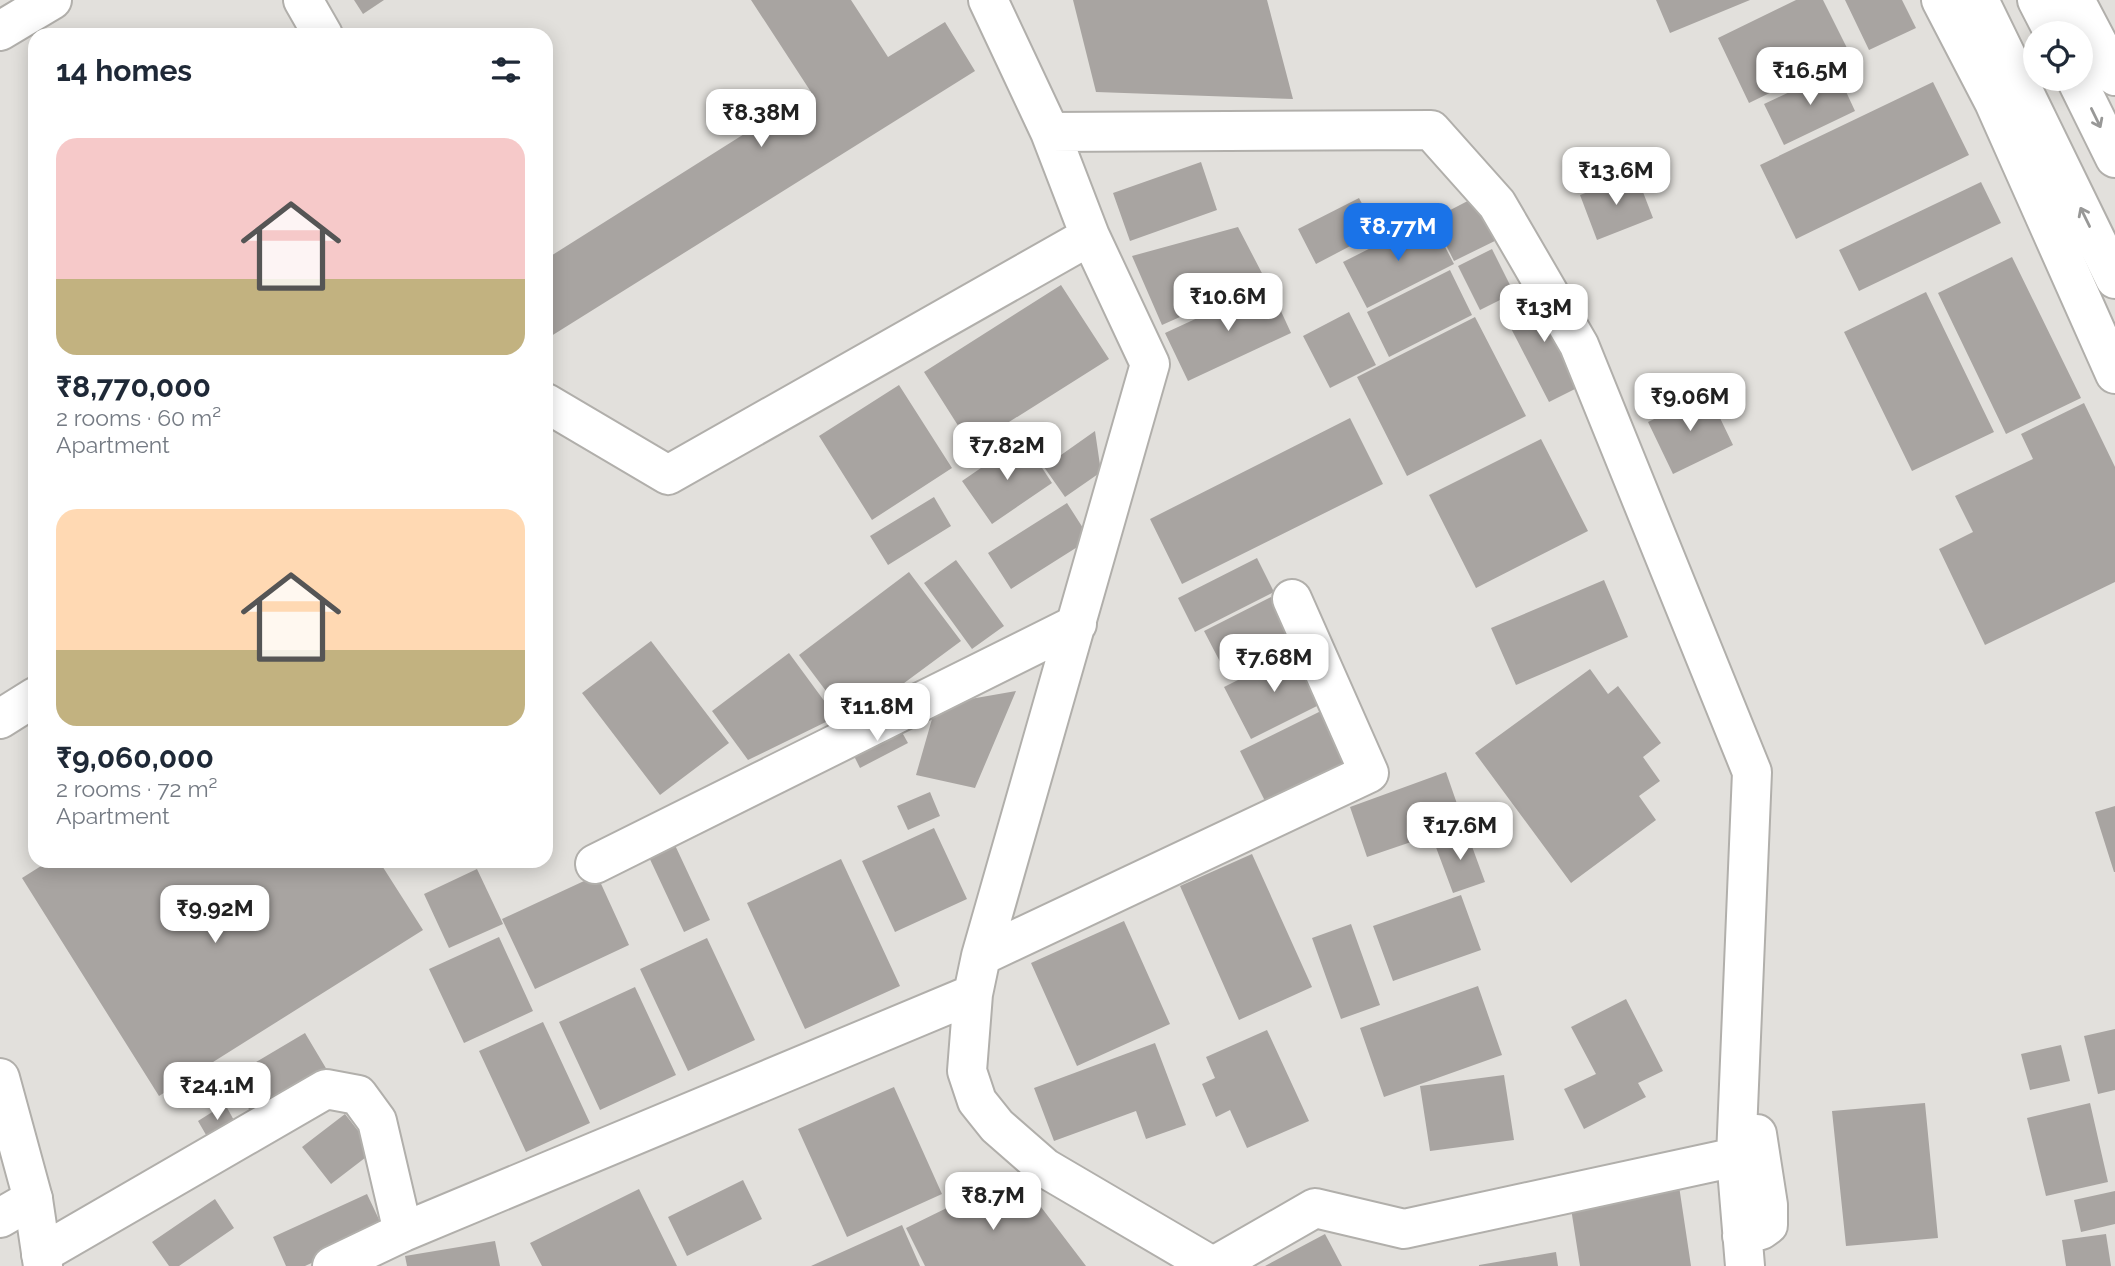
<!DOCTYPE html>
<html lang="en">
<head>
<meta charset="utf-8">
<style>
	body { margin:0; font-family:Raleway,sans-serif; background:#f2f2f3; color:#1f2937; height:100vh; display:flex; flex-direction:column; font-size:26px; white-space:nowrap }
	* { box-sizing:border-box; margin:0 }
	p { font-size:23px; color:#747a83 }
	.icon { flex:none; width:38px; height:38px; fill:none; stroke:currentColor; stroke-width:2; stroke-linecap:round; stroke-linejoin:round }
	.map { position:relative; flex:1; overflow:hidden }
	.side { position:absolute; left:28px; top:28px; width:525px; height:840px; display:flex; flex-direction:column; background:#fff; border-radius:21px; box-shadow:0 4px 18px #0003 }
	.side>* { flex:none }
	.buttons { position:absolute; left:2023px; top:21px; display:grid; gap:14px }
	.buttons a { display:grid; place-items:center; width:70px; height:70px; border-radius:50%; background:#fff; box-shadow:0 4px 18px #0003; font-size:35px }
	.price { position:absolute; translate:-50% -60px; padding:0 16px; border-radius:14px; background:#fff; color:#222; font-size:23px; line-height:46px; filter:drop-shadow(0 2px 4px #0008) }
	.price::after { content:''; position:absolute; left:50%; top:42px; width:21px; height:16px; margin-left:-10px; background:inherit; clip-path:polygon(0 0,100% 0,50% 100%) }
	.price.active { background:#1a73e8; color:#fff }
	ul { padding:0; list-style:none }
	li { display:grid; align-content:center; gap:14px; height:371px; padding:0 28px }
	li span { display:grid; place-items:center; height:217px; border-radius:21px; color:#555 }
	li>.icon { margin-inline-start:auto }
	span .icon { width:126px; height:126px; fill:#fffc; stroke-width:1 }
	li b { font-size:30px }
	h2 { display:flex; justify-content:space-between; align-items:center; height:84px; padding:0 28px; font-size:30px }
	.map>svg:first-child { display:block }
	.building { fill:#a8a4a1 }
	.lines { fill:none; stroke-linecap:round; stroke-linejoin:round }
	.minor-casing { stroke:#b1afab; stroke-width:42 }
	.tertiary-casing { stroke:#b1afab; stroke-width:42 }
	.primary-casing { stroke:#b1afab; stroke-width:42 }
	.minor { stroke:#fff; stroke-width:38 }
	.tertiary { stroke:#fff; stroke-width:38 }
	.primary { stroke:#fff; stroke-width:38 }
	.oneway { stroke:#989897 }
</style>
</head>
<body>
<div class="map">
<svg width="2115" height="1266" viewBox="0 0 2115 1266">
	<rect width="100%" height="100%" fill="#e2e0dc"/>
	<path class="building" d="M354,0h30l-21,14z
		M751,0h100l37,57 57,-35 30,49 -427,267 -2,-3v-76l265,-167z
		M1073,0h194l26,99 -197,-7z
		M1656,0h94l-80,33z
		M1796,0h27l27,54 -101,49 -31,-65z
		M1845,0h57l14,28 -47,22z
		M1836,70l19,41 -71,34 -20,-41z
		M1933,82l36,73 -173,84 -36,-74z
		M1201,162l16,48 -87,31 -17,-48z
		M1636,174l17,44 -56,22 -17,-45z
		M1981,182l20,41 -142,68 -20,-41z
		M1485,192l22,43 -53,26 -21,-42z
		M1359,198l18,34 -61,32 -18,-35z
		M1430,218l24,46 -87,44 -24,-46z
		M1238,227l27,52 -103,46 -30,-69z
		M1492,249l22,44 -34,17 -22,-44z
		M2012,257l69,141 -75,36 -68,-141z
		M1450,270l22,45 -83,42 -22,-45z
		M1061,285l48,74 -138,87 -47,-74z
		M1269,285l22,48 -103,48 -23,-48z
		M1540,287l49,95 -40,20 -49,-95z
		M1926,292l68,140 -82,39 -68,-139z
		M1349,312l27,53 -46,23 -27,-52z
		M1475,317l51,99 -119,60 -50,-99z
		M899,385l53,83 -80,52 -53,-84z
		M1708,393l25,52 -60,29 -25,-52z
		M2084,403l31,64v115l-130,63 -46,-96 34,-17 -18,-36 78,-37 -12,-25z
		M1350,418l33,66 -201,100 -32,-65z
		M1095,431l6,41 -36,25 -21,-30z
		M1023,439l29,44 -60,41 -30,-43z
		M1541,439l47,92 -112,57 -47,-93z
		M934,497l17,29 -63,39 -18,-29z
		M1067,503l23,36 -79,50 -23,-36z
		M1257,558l17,34 -79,40 -17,-34z
		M956,560l48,66 -32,23 -48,-66z
		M909,572l52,69 -111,82 -51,-68z
		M1604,580l24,57 -112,48 -25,-57z
		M1271,597l24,47 -67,33 -24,-46z
		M651,641l78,102 -69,52 -78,-102z
		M1298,650l27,52 -74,37 -27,-52z
		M789,653l47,64 -88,43 -36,-49z
		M1590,669l18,25 10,-8 43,57 -18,14 17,24 -21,15 17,24 -85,63 -96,-130z
		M1016,691l-41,97 -59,-13 20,-70z
		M1329,707l31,61 -89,45 -31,-62z
		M894,718l14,25 -48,25 -13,-26z
		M1446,772l18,52 -97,33 -17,-50z
		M930,792l10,24 -32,14 -11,-24z
		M2115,806v66h-1l-19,-60z
		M934,828l33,71 -72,33 -33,-71z
		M1466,830l19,52 -32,11 -19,-51z
		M674,843l36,77 -26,12 -36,-77z
		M1252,854l60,133 -73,33 -59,-134z
		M841,859l59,127 -95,43 -58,-126z
		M49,861h330l44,69 -264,166 -137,-218z
		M477,869l26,55 -54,24 -25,-54z
		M597,875l32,70 -94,44 -33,-70z
		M1461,895l20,55 -88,31 -20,-55z
		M1124,921l46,103 -93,42 -46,-103z
		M1351,924l29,81 -39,14 -29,-81z
		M499,937l34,74 -69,32 -35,-74z
		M707,938l48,102 -67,31 -48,-102z
		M1478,986l24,69 -118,42 -24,-69z
		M635,987l41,88 -76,35 -41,-88z
		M1626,999l37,72 -25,12 8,14 -62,32 -20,-40 32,-15 -25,-47z
		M543,1022l47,101 -64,29 -47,-101z
		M2115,1029v61l-17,4 -14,-58z
		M1267,1030l42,91 -62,27 -17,-38 -14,7 -14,-33 13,-6 -9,-21z
		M305,1033l25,42 -75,45 -24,-43z
		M1155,1043l31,82 -40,14 -10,-28 -82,30 -20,-53z
		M2061,1045l9,36 -40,9 -9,-36z
		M1504,1075l10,65 -84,11 -10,-65z
		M894,1087l48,107 -95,43 -49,-108z
		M1925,1103l13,135 -92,8 -14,-135z
		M2090,1103l18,79 -62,14 -19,-78z
		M225,1104l11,20 -27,16 -11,-19z
		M345,1114l29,37 -43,33 -29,-37z
		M1014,1175l11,11 61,80h-161l-19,-38z
		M743,1180l19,39 -75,37 -19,-39z
		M1679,1186l12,80h-111l-10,-64z
		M639,1189l38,77h-135l-12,-23z
		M2115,1191v33l-34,8 -7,-32z
		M367,1194l17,36 -79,36h-19l-13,-29z
		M215,1199l19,29 -55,38h-10l-17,-24z
		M902,1225l18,41h-109z
		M1325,1234l17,32h-77z
		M2106,1234l5,32h-45l-4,-26z
		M495,1241l5,25h-93l-2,-10z
		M1556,1252l2,14h-79v-1z"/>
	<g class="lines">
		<g class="minor-casing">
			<path id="minor" d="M303,0l20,35
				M988,0l62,132 40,104 60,128 -169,592 -8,38 -6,77 10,30 20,25 48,42 167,98
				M1050,132l381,-2 66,74 82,141 173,427 -16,385 9,109
				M546,403l122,72 422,-239
				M0,719l35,-22
				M595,864l482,-240
				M981,956l388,-183 -77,-174
				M0,1218l33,-19
				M1742,1236l19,-6 7,-5v-20l-11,-71
				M41,1254l285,-165 32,6 19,26 26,111
				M332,1266l71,-34 570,-238
				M1214,1266l101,-58 89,21 332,-72"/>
		</g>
		<g class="tertiary-casing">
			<path id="tertiary" d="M1941,0l53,102 121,272
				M2075,0l40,76
				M0,31l52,-31
				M0,1078l33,121 10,67"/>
		</g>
		<g class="primary-casing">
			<path id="primary" d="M1979,0l136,279
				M2037,0l17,33
				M2076,79l39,79"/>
		</g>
		<use href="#minor" class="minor"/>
		<use href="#tertiary" class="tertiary"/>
		<use href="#primary" class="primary"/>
	</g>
	<defs><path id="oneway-shaft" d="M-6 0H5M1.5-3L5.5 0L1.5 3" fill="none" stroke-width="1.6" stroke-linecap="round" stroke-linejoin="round" transform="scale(1.75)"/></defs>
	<g class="oneway">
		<use href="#oneway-shaft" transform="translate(2096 118) rotate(64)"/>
		<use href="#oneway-shaft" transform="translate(2085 217) rotate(-116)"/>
	</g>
</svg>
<div class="buttons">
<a><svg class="icon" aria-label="locate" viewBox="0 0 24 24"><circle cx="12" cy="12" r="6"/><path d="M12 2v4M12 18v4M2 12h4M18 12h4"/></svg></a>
</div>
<b class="price" style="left:1810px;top:107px">₹16.5M</b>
<b class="price" style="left:761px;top:149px">₹8.38M</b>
<b class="price" style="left:1616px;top:207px">₹13.6M</b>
<b class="price active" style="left:1398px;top:263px">₹8.77M</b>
<b class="price" style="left:1228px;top:333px">₹10.6M</b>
<b class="price" style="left:1544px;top:344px">₹13M</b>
<b class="price" style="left:1690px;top:433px">₹9.06M</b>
<b class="price" style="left:1007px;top:482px">₹7.82M</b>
<b class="price" style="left:1274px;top:694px">₹7.68M</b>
<b class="price" style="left:877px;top:743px">₹11.8M</b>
<b class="price" style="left:1460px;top:862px">₹17.6M</b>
<b class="price" style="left:215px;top:945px">₹9.92M</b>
<b class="price" style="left:217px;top:1122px">₹24.1M</b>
<b class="price" style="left:993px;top:1232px">₹8.7M</b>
<section class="side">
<h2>14 homes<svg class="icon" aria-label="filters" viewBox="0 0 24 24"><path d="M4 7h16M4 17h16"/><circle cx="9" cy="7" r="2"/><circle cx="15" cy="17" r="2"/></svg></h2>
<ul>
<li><span style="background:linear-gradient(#f6c9c9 65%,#c2b280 0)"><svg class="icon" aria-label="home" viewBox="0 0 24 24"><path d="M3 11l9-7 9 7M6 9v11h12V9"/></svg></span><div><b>₹8,770,000</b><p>2 rooms · 60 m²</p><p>Apartment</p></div></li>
<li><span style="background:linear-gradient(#ffd9b3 65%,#c2b280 0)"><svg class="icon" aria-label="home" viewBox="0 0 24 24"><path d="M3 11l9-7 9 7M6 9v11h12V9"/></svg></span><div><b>₹9,060,000</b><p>2 rooms · 72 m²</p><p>Apartment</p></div></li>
</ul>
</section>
</div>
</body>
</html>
